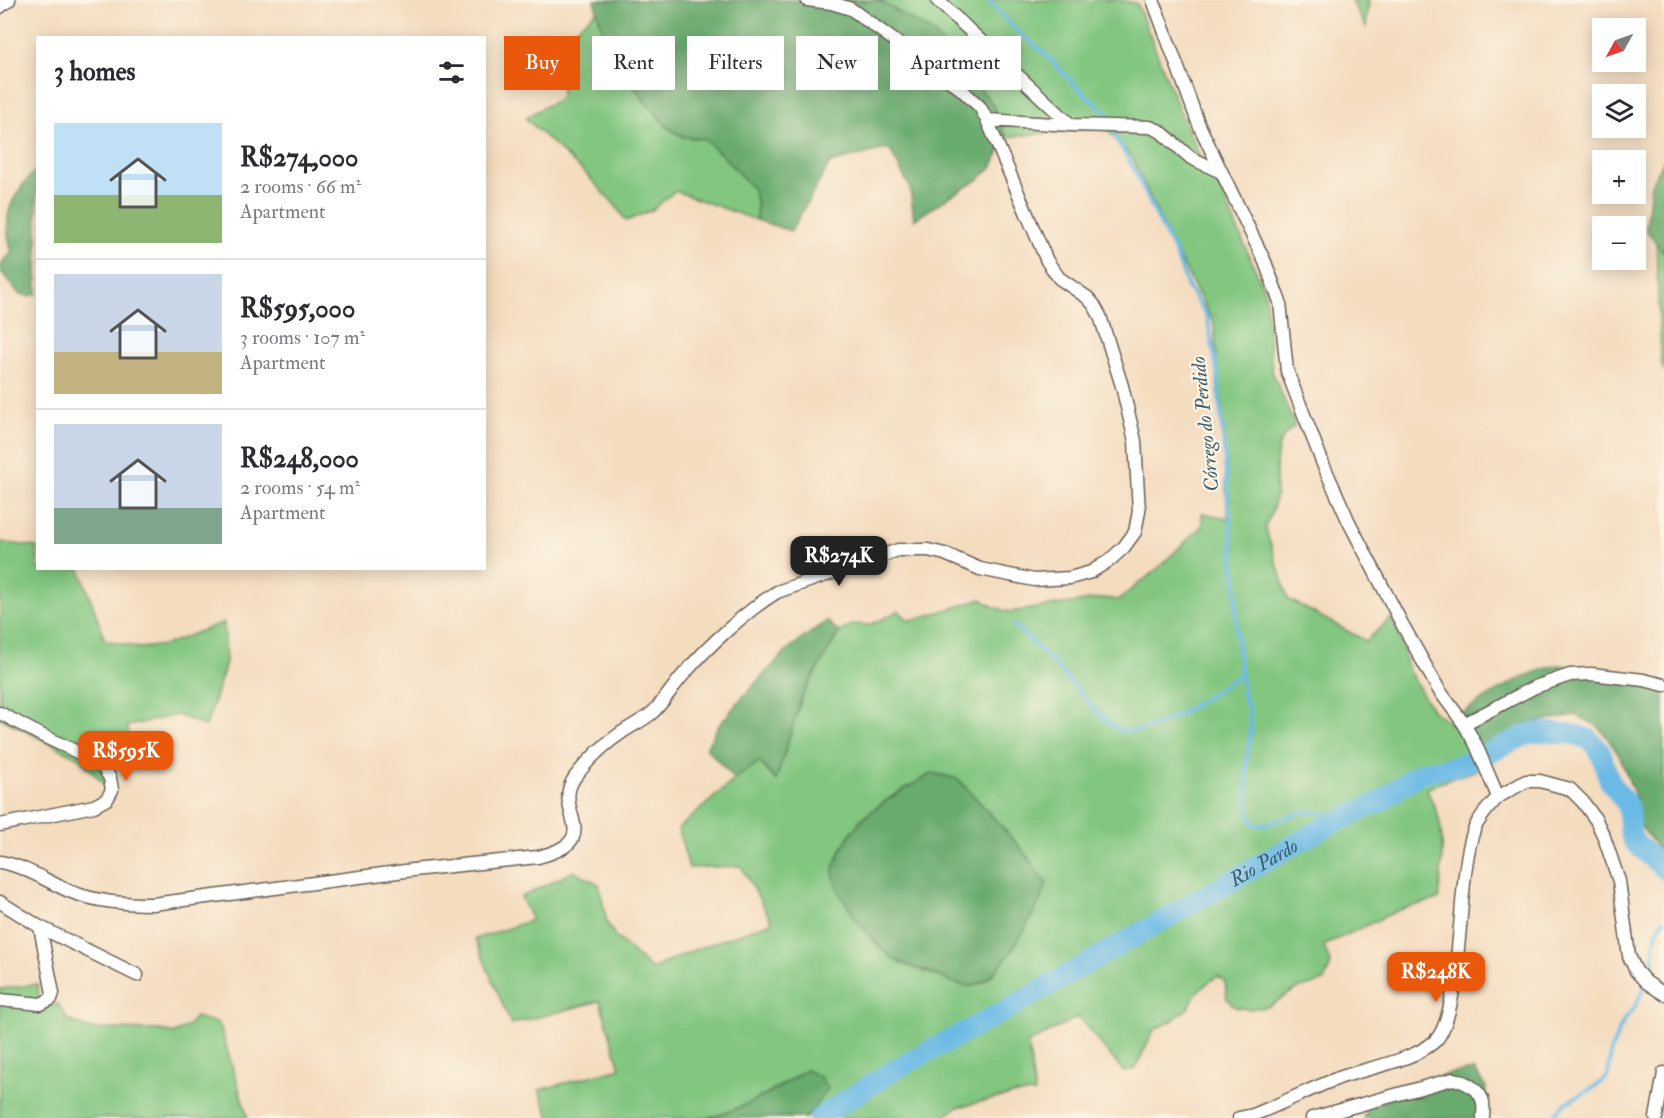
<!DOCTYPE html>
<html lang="en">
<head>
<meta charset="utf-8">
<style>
	body { margin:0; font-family:"IM FELL Double Pica",serif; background:#f2f2f3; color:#2b2b33; height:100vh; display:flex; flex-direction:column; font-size:22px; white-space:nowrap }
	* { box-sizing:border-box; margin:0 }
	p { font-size:20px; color:#7c7c81 }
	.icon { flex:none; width:33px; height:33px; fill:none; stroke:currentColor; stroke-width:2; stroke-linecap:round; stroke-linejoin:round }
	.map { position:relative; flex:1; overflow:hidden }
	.details { position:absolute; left:36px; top:36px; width:450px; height:534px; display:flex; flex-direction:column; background:#fff; border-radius:0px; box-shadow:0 3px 15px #0003 }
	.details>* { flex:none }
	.banner { position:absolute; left:504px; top:36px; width:570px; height:54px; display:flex; gap:12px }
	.needle { width:39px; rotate:230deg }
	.buttons { position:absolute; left:1592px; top:18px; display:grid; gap:12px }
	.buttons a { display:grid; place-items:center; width:54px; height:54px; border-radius:0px; background:#fff; box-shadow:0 3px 15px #0003; font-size:30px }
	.price { position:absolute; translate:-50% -51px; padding:0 14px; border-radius:12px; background:#ea580c; color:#fff; font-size:20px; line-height:39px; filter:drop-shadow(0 2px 3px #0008) }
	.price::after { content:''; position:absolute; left:50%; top:36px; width:18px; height:14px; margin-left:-9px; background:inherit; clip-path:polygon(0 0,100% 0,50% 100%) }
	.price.on { background:#222; color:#fff }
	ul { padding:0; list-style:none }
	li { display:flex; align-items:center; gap:18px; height:150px; padding:0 18px }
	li+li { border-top:2px solid #e1e1e2 }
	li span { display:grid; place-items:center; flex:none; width:168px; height:120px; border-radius:0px; color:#555 }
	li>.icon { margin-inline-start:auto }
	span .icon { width:72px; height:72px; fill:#fffc; stroke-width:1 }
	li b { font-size:26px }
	h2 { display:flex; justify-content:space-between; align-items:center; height:72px; padding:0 18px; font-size:26px }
	.pill { padding:0 21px; border-radius:0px; background:#fff; box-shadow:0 3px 15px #0003; font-size:21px; line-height:54px }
	.pill.on { background:#ea580c; color:#fff }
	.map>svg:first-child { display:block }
	.green { fill:#82c680; stroke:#4f714e; stroke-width:1.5; fill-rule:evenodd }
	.forest { fill:#69ab6e; stroke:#426445; stroke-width:1.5 }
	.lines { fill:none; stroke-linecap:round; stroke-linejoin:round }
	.stream { stroke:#6bbae5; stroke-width:4 }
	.river { stroke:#6bbae5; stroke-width:21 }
	.minor-casing { stroke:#685f55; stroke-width:15 }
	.minor { stroke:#fff; stroke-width:12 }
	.labels { text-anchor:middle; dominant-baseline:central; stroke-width:4.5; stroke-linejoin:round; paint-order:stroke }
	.water-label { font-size:20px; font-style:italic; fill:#3c5b6c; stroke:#fcf5e5 }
</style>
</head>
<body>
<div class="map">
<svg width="1664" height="1118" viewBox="0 0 1664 1118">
	<rect width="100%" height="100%" fill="#fcf5e5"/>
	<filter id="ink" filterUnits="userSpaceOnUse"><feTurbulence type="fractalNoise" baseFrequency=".0167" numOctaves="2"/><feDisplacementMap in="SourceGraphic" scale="12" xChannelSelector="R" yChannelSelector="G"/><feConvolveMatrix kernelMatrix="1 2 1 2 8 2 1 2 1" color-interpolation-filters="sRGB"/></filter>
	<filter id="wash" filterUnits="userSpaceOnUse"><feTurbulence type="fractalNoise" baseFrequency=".008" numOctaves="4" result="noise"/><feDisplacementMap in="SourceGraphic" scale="24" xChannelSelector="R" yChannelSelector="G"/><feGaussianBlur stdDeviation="1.35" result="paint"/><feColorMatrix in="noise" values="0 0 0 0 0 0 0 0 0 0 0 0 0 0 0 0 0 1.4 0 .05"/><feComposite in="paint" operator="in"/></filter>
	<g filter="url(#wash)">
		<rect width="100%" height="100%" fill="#f4dcbf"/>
		<path class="green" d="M878,0h241l18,3 46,116 21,46 8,5 53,122 7,79 23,55c-29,18 -14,51 -21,79 -2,7 -6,15 -9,22l23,72 78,42 25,-23 6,11 12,42 23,39 19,13 17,20 7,5 7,20c-18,8 -38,11 -55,21 3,10 10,20 12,30 6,26 2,54 0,80l-40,11 -72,34 -3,2 7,18 -7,17 -29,9 -27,17 -21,2 -12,-2 -8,-8 -2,-17 -7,-6 -9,6 -13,11 -7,14 -17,14 -13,6 -6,5 -18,37 -11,3 -46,-55 -50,26 7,50 -19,1 -58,13 -16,11h-138l10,-10 -8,-38c-32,20 -62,39 -99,48h-157l-11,-28 81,-22 -20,-67 -89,23 -36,-85 57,-19 -11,-23 53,-26 25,13 8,39 8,13 36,33 43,-19 78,-28 -31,-56 -52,2 -11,-39 57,-50 24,-17 17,18 26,-84 37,-64 14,-8 17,1 29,-14 9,9 9,-1 64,-20 13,8 16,5 94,-14 14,2 38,-30 46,-44v-13l26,5 -14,-194 -46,-87 -35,-78 -28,-32 -99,10 -13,-32 -61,-73zM933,773l25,6 63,69 15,61 -42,64 -20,13 -17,-2 -58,-22 -41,-141 41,-29z
			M1351,0h18l-3,27 -14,-25z
			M597,11l11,39 36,50 25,29 15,8 20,2 20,18 29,32 4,15 -1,16 -81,-29 -23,19 -26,11 -10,-15 -29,-31 -61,-56c10,-10 23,-13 35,-22l5,-60z
			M1656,242l8,11v118l-3,-9z
			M0,542l37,5 1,21 42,1 25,71 35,8 25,-3 59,-23 2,41 -20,63 -29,-11 -50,11 4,17 -10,6 -18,34 -24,-25 -79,-40z
			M37,984l4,23 17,-3 10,16 23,9 70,1 12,4 15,-8 7,-9 24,6 29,95h-248v-129z"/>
		<path class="forest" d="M594,0h200l8,2 4,-2h72l54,32 32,35 29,38 13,32 -13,29 -15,14 -26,15 -38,25 -4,-32 -21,-40 -59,15 -39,68 -35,-11 1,-16 -4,-15 -29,-32 -20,-18 -20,-2 -15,-8 -25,-29 -36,-50z
			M1664,160v93l-18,-23 5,-46z
			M37,169v125l-8,2 -10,-2 -19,-24 3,-9 9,-8c-11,-38 -2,-56 25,-84z
			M827,621l12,11 -37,64 -26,84 -17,-18 -24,17 -29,-31 11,-20 22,-27 49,-52z
			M1559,665l85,12 20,18v161l-29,-37 3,-15 -18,-47 -13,-20 -11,-12 -21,-10 -38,7 -62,26 -7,-5 -19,-22c36,-22 68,-47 110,-56z
			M933,773l25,6 63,69 26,36c-10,25 -46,97 -74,102 -13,2 -27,-7 -39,-12 -12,-5 -27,-7 -38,-14 -21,-13 -61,-63 -63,-88 0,-5 4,-12 6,-17 15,-41 58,-62 94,-82z
			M806,1070l13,6 9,13 -14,19 -10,10h-97c37,-9 67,-27 99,-48z
			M1474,1070l12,18 -3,30h-120l6,-11 78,-33z"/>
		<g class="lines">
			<path class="stream" d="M988,0l28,30 28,23 38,39 27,23 8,25 18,31 23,49 17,32 13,35 19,29 10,54 8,90 11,126 1,54 6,54 6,17 2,18 -5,36 3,52 7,8h7c38,-10 38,-21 80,-6
				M1014,625c13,13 27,25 40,38 12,13 51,62 64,66 34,12 95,-37 123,-55
				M1653,971c1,-17 -1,-39 11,-51
				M1553,1118c10,-21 40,-24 55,-42l3,-25 8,-21 5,-10 11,-13 9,-20"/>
			<path class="river" id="s1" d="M819,1118l75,-48 114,-61 317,-182 55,-25 32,-24 12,-6 33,-6 21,-8 50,-24 14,-2 31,2 16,5 11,12 10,31 18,24 2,26 4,10 30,27"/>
		</g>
	</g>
	<g filter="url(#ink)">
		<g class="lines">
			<g class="minor-casing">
				<path id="minor" d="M807,0l25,3 19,6 110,80 19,18 7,13
					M937,0l134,125
					M1153,0l46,125 66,137 15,40 7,69 36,93 26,58 53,102 37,66 25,34 12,21 22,52c-9,10 -19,20 -24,33 -18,47 -10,186 -40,212 -24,20 -68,26 -98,37 -28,11 -55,25 -83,36l-14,3
					M0,7l9,-7
					M0,713l39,21 51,24 13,9 7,11 2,12 -5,9 -13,7 -94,19
					M1464,724l71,-37 35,-12 21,-1 53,6 20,5
					M1498,797l28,-16h14l30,8 13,13 13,18 8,17 15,44 10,75 7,15 10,11 18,12
					M0,862c25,4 46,19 69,29 27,11 55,13 84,13l260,-34 125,-13c71,-18 12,-46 37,-80 13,-17 28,-32 46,-44 10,-7 21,-12 31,-20 12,-11 21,-27 32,-39 24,-28 62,-63 93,-82l121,-42h30l17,4 35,15 54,11 36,-2 21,-6 19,-12 14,-13 11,-15 4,-21 -4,-70 -13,-55 -22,-70 -6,-11 -6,-7 -29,-20 -12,-17 -60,-141 84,5 79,2 10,4 31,27 30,14
					M0,902l40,25 97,48
					M0,1000l41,4 10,-5 2,-6 -13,-66
					M1312,1118l141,-39c12,2 28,11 30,24 1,4 0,11 0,15
					M1656,1118l8,-45"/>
			</g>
			<use href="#minor" class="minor"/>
		</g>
	</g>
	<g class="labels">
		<g class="water-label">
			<text transform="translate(1205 424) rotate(-96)">Córrego do Perdido</text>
			<text stroke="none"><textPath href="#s1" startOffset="513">Rio Pardo</textPath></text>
		</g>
	</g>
</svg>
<div class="buttons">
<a><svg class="needle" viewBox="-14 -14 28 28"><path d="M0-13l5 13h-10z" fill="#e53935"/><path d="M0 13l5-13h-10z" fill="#7c7c81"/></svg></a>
<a><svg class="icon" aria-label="layers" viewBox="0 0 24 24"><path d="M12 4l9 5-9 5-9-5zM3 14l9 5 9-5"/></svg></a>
<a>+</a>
<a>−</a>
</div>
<b class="price on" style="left:839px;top:587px">R$274K</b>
<b class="price" style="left:126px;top:782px">R$595K</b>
<b class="price" style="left:1436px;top:1003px">R$248K</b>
<div class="banner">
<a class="pill on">Buy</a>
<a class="pill">Rent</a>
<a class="pill">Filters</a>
<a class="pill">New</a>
<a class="pill">Apartment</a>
</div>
<section class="details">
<h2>3 homes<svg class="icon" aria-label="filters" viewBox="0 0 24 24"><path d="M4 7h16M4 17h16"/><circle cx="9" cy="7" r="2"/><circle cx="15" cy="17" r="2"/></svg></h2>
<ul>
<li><span style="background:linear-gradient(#bfe0f5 60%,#8fb573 0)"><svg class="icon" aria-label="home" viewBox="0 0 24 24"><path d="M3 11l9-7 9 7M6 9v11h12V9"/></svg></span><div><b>R$274,000</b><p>2 rooms · 66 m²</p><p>Apartment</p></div></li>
<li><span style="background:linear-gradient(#c9d6e8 65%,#c2b280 0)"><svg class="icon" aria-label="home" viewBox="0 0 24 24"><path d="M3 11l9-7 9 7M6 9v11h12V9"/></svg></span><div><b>R$595,000</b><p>3 rooms · 107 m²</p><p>Apartment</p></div></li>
<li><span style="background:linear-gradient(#c9d6e8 70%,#7fa58c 0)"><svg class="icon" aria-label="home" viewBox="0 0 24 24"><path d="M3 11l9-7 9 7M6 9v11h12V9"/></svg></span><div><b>R$248,000</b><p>2 rooms · 54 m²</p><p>Apartment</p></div></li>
</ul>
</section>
</div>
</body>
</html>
